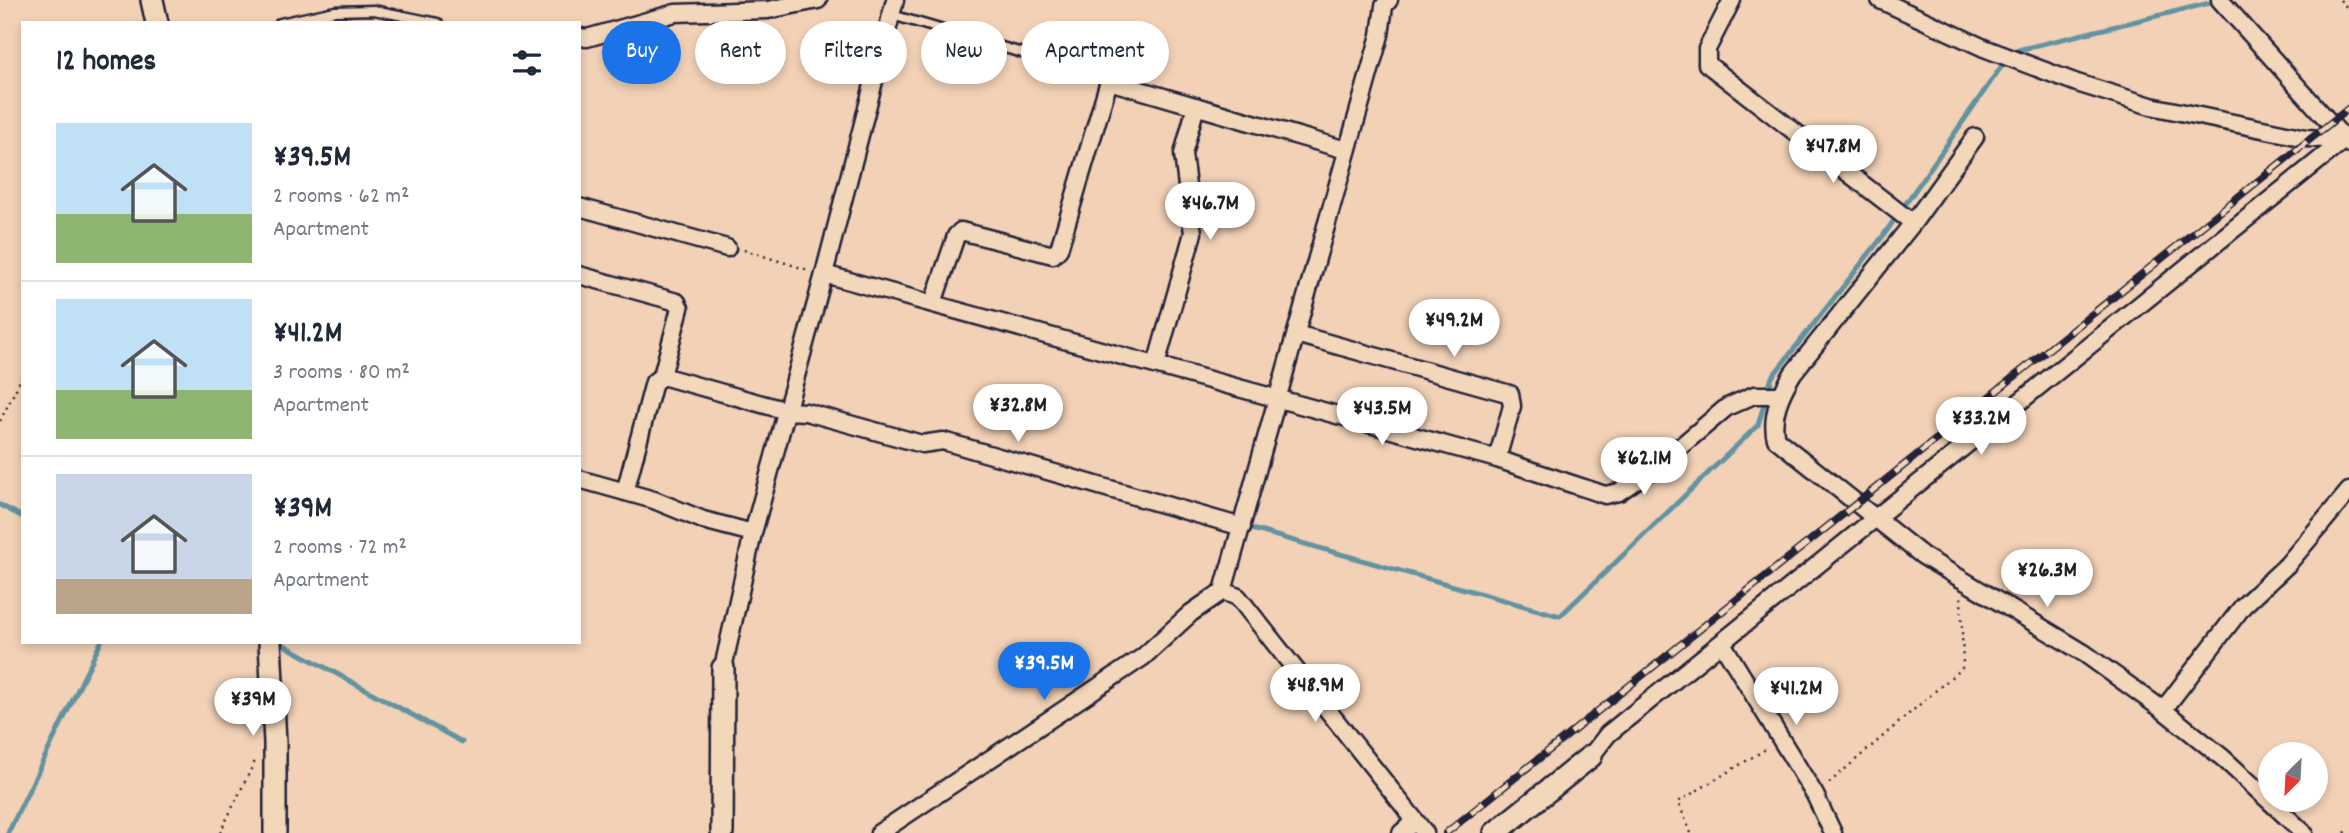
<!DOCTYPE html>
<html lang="en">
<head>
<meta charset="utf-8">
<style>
	body { margin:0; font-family:Dekko,sans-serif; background:#f2f2f3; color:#1f2937; height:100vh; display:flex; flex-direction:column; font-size:26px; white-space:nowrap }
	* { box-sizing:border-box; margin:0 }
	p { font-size:23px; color:#747a83 }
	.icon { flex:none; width:38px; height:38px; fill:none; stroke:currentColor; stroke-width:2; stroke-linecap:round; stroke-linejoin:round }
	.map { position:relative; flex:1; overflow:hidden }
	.panel { position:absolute; left:21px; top:21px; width:560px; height:623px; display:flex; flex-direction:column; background:#fff; border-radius:0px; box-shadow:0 4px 10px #0003 }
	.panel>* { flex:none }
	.banner { position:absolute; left:602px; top:21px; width:665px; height:63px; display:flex; gap:14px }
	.needle { width:46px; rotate:204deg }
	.fabs { position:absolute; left:2258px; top:742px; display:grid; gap:14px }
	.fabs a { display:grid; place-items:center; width:70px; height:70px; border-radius:50%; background:#fff; box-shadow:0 4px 10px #0003; font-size:35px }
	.price { position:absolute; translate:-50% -60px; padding:0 16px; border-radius:24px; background:#fff; color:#222; font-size:23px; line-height:46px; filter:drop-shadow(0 2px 4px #0008) }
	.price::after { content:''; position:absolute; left:50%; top:42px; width:21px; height:16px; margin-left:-10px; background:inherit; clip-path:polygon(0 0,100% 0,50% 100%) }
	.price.active { background:#1a73e8; color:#fff }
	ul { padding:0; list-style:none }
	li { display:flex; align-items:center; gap:21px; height:175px; padding:0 35px }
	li+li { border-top:2px solid #e0e1e3 }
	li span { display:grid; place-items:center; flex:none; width:196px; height:140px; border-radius:0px; color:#555 }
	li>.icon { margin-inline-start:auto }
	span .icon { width:84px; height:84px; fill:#fffc; stroke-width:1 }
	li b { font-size:30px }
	h2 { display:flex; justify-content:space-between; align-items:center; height:84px; padding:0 35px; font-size:30px }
	.chip { padding:0 24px; border-radius:32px; background:#fff; box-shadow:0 4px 10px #0003; font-size:24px; line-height:63px }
	.chip.active { background:#1a73e8; color:#fff }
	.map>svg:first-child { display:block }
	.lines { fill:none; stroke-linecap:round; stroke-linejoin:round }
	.stream { stroke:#6293a0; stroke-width:5 }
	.service-casing { stroke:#22223b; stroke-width:13 }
	.minor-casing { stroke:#22223b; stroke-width:21 }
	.tertiary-casing { stroke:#22223b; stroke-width:26 }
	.path { stroke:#22223b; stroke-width:2.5; stroke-dasharray:2 5; stroke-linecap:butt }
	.service { stroke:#f3d7ba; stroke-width:8 }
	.minor { stroke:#f3d7ba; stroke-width:16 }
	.tertiary { stroke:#f3d7ba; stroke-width:21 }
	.rail-casing { stroke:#22223b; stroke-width:8 }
	.rail { stroke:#f3d7ba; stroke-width:5; stroke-dasharray:16; stroke-linecap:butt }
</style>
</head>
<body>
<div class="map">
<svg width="2349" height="833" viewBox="0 0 2349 833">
	<rect width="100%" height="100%" fill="#f2d1b6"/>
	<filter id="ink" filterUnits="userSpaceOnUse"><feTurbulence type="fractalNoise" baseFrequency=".0143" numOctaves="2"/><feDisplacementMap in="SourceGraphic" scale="14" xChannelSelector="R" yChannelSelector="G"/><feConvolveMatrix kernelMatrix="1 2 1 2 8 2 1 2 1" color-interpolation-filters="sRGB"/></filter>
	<g filter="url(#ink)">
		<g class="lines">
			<path class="stream" d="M0,505l23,12
				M1252,529l308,87 198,-191 14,-48 111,-141 118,-169 17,-17 200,-49
				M282,644l180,98
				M8,833l93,-191"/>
			<g class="service-casing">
				<path id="service" d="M892,15l209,61 8,5
					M280,23l55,-12 39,-1 64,13"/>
			</g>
			<g class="minor-casing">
				<path id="minor" d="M1732,0l-25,49v15l206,159 -120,150c-12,20 -23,43 -17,66l147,117 161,97 79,57 60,48 81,75
					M1880,0l104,48 93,35 74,23 155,32 37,2
					M2220,0l129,144
					M579,37l8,1 88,-25 93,-3 50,-10
					M579,207l148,41
					M1913,223l62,-86
					M824,274l673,185 108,36 14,-3 42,-29 66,-56 27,-12h26
					M579,275l98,27 3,6 -18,68
					M933,303l23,-67 5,-5 92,24 6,-6 50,-168 237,69
					M1296,334l214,60 2,12 -15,53
					M1156,365l37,-132 -10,-79 13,-48
					M579,479l75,21 49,20 50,13
					M625,492l29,-110 8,-6 125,35 19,1 116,32 21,-3 299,86
					M1223,591l15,6 187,236
					M1722,643l93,152 18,38
					M723,668l30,-135 71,-259 71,-274
					M2163,710l80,-104 44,-41 62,-74
					M1591,756l17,-22 741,-598
					M879,833l264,-176 48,-44 32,-22 157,-556 4,-29 5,-6
					M1401,833l14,-12"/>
			</g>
			<g class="tertiary-casing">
				<path id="tertiary" d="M152,0l5,23
					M270,642l5,101v90
					M722,833l1,-165
					M1495,833l96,-77"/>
			</g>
			<path class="path" d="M2340,0l9,10
				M744,250l64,20
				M0,421l23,-46
				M1829,783l134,-116 -2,-71
				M220,833l35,-72
				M1691,833l-13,-31 88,-53
				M2345,833l4,-5"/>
			<use href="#service" class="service"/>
			<use href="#minor" class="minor"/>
			<use href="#tertiary" class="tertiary"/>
			<g class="rail-casing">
				<path id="rail" d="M1446,833l903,-725"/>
			</g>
			<use href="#rail" class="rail"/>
		</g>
	</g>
</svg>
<div class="fabs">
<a><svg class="needle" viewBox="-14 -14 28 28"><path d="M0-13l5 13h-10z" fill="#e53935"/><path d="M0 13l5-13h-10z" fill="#747a83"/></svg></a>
</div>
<b class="price" style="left:1833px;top:185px">¥47.8M</b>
<b class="price" style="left:1210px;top:242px">¥46.7M</b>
<b class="price" style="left:1454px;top:359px">¥49.2M</b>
<b class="price" style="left:1018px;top:444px">¥32.8M</b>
<b class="price" style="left:1382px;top:447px">¥43.5M</b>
<b class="price" style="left:1981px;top:457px">¥33.2M</b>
<b class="price" style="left:1644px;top:497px">¥62.1M</b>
<b class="price" style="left:2047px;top:609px">¥26.3M</b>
<b class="price active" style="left:1044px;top:702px">¥39.5M</b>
<b class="price" style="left:1315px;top:724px">¥48.9M</b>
<b class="price" style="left:1796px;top:727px">¥41.2M</b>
<b class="price" style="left:253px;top:738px">¥39M</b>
<div class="banner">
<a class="chip active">Buy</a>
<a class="chip">Rent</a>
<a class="chip">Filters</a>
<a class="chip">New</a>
<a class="chip">Apartment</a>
</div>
<section class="panel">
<h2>12 homes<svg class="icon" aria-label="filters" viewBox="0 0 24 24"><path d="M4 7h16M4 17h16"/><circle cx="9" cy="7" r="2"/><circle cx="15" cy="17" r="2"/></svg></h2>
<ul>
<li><span style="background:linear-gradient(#bfe0f5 65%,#8fb573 0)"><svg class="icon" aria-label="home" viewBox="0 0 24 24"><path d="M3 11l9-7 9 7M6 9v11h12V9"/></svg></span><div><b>¥39.5M</b><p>2 rooms · 62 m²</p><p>Apartment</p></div></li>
<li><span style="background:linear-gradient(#bfe0f5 65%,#8fb573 0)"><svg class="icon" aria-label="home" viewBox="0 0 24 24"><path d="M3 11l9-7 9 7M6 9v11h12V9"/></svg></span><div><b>¥41.2M</b><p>3 rooms · 80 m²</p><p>Apartment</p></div></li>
<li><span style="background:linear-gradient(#c9d6e8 75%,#b9a48a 0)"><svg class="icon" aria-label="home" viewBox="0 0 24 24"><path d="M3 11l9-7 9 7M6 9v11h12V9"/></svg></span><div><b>¥39M</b><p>2 rooms · 72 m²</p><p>Apartment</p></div></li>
</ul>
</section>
</div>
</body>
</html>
